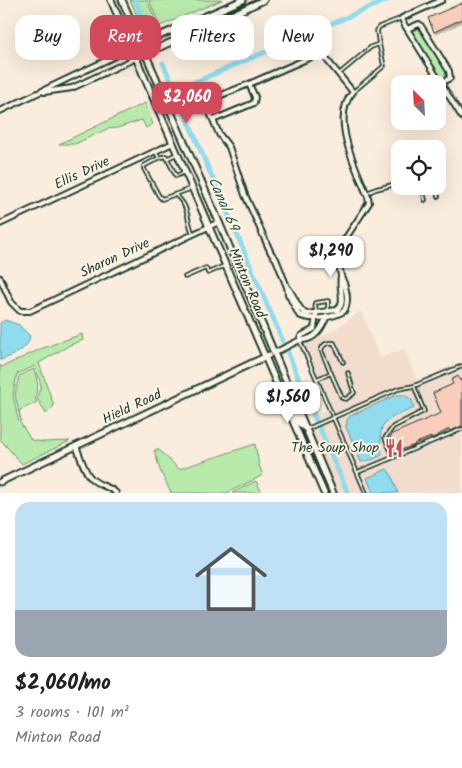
<!DOCTYPE html>
<html lang="en">
<head>
<meta charset="utf-8">
<style>
	body { margin:0; font-family:Kalam,sans-serif; background:#f6f6f6; color:#222; height:100vh; display:flex; flex-direction:column; font-size:19px; white-space:nowrap }
	* { box-sizing:border-box; margin:0 }
	p { font-size:16px; color:#767676 }
	.icon { flex:none; width:28px; height:28px; fill:none; stroke:currentColor; stroke-width:2; stroke-linecap:round; stroke-linejoin:round }
	.map { position:relative; height:493px; overflow:hidden }
	.drawer { display:flex; flex-direction:column; background:#fff; flex:1 }
	.drawer>* { flex:none }
	.guide { position:absolute; left:15px; top:15px; width:432px; height:45px; display:flex; gap:10px }
	.needle { width:32px; rotate:336deg }
	.buttons { position:absolute; left:391px; top:75px; display:grid; gap:10px }
	.buttons a { display:grid; place-items:center; width:55px; height:55px; border-radius:10px; background:#fff; box-shadow:0 5px 20px #0002; font-size:25px }
	.price { position:absolute; translate:-50% -42px; padding:0 11px; border-radius:10px; background:#fff; color:#222; font-size:16px; line-height:32px; filter:drop-shadow(0 1px 2px #0008) }
	.price::after { content:''; position:absolute; left:50%; top:30px; width:15px; height:11px; margin-left:-8px; background:inherit; clip-path:polygon(0 0,100% 0,50% 100%) }
	.price.current { background:#d1495b; color:#fff }
	ul { padding:0; list-style:none }
	li { display:grid; align-content:center; gap:10px; height:265px; padding:0 15px }
	li span { display:grid; place-items:center; height:155px; border-radius:15px; color:#555 }
	li>.icon { margin-inline-start:auto }
	span .icon { width:90px; height:90px; fill:#fffc; stroke-width:1 }
	li b { font-size:21px }
	.tag { padding:0 18px; border-radius:15px; background:#fff; box-shadow:0 5px 20px #0002; font-size:18px; line-height:45px }
	.tag.current { background:#d1495b; color:#fff }
	.map>svg:first-child { display:block }
	.built { fill:#f1dccd }
	.green { fill:#b8eaab; stroke:#6c9470 }
	.water { fill:#8edced; stroke:#629ca3 }
	.lines { fill:none; stroke-linecap:round; stroke-linejoin:round }
	.canal { stroke:#8edced; stroke-width:5 }
	.building { fill:#f9ccbb; stroke:#1f3d34; filter:url(#shadow) }
	.lane-casing { stroke:#1f3d34; stroke-width:5.5 }
	.street-casing { stroke:#1f3d34; stroke-width:8 }
	.secondary-casing { stroke:#1f3d34; stroke-width:9 }
	.lane { stroke:#fcf5e5; stroke-width:2 }
	.street { stroke:#fcf5e5; stroke-width:4 }
	.secondary { stroke:#fcf5e5; stroke-width:5 }
	.labels { text-anchor:middle; dominant-baseline:central; stroke-width:4; stroke-linejoin:round; paint-order:stroke }
	.street-label { font-size:14px; fill:#1f3d34; stroke:#fcf5e5 }
	.poi-label { font-size:14px; fill:#1f3d34; stroke:#fcf5e5; text-anchor:end }
	.water-label { font-size:15px; font-style:italic; fill:#355d59; stroke:#fcf5e5 }
</style>
</head>
<body>
<div class="map">
<svg width="462" height="493" viewBox="0 0 462 493">
	<defs>
		<filter id="shadow"><feDropShadow dx="1.5" dy="2.5" stdDeviation="0" flood-color="#0004"/></filter>
	</defs>
	<rect width="100%" height="100%" fill="#fbeddd"/>
	<filter id="ink" filterUnits="userSpaceOnUse"><feTurbulence type="fractalNoise" baseFrequency=".02" numOctaves="2"/><feDisplacementMap in="SourceGraphic" scale="10" xChannelSelector="R" yChannelSelector="G"/><feConvolveMatrix kernelMatrix="1 2 1 2 8 2 1 2 1" color-interpolation-filters="sRGB"/></filter>
	<g filter="url(#ink)">
		<path class="built" d="M361,311l19,47 24,-9 13,31 45,-18v1l-49,21 -15,3 -85,36 -3,-6 22,-9 -28,-64 29,-13z
			M462,366v127h-129l-27,-64 92,-40 16,-3z"/>
		<path class="green" d="M130,0h17l11,26 -14,5z
			M149,0h73l-62,26z
			M417,28h3l27,44 1,4 -7,4 -30,-49z
			M145,103l8,21 -7,4 -4,-8 -25,8 -10,1 -32,15h-16z
			M82,334l1,6 -13,5 -31,18 15,43 -8,8 -9,-16 4,-13 -6,-19 -18,8 -4,21 5,24 13,21 13,2 26,-1 -48,23 -22,-25v-74l2,2 41,-19z
			M34,369l4,16 -3,13 2,4 -18,9 2,10 -6,-26 4,-19z
			M255,444l4,21 4,10 -36,18h-56l-11,-23 -6,-20h5l20,19z
			M256,481l6,12h-30z"/>
		<path class="water" d="M5,320l14,5 11,11c-1,13 -19,21 -30,24v-37z
			M396,395h8l8,5 2,8c-30,13 -37,11 -32,47l-8,4 -13,3 -15,-35 1,-7 3,-4z
			M387,469l5,7 6,17h-25l-6,-15z"/>
		<g class="lines">
			<path class="canal" d="M135,0l15,35
				M163,63l121,281
				M174,91l213,-91
				M287,351l29,69
				M319,427l29,66"/>
		</g>
		<path class="building" d="M462,3v16l-28,13 -6,-14z
			M458,376l2,5 2,-1v46l-12,5 -1,-2 -18,10v-2l-17,7 1,1 -20,7 -6,-12 3,-6 49,-21 -8,-20 20,-9 -2,-4z"/>
		<g class="lines">
			<g class="lane-casing">
				<path id="lane" d="M379,44l-2,-13 2,-4 23,-9
					M339,74l32,-27 8,-3 5,22 -31,26
					M155,151l4,7 -15,8v3l15,27 3,3 28,-10
					M159,158l7,-2 10,20 9,-4
					M168,158l9,-4
					M422,186l3,14
					M435,186l3,10
					M367,193l9,-4 24,-6
					M175,195c15,11 11,24 18,39
					M185,277l21,-9 2,5 16,-7
					M316,312l-1,-9 13,-2v10
					M300,341l66,152
					M331,373l-10,-23c2,-6 7,-8 13,-7l9,19
					M317,379l14,-6 11,25 4,1 8,-6 -6,-20
					M307,429l91,-40 16,-3 48,-20
					M394,457l-9,-19 8,-11 31,-16 -10,-25
					M358,472l104,-43"/>
			</g>
			<g class="street-casing">
				<path id="street" d="M442,0l-40,18 2,6 58,93
					M407,29l12,-5 2,2 28,45 1,7 -9,5
					M249,84l-40,16 -2,6 6,14 41,-17 1,-6 -6,-13 69,-30 5,1 30,37c-24,26 4,78 15,105l1,6 -32,48 4,25
					M44,92l28,-4 64,-30
					M0,111l132,-63
					M213,120l6,14 10,13 16,48 26,58 5,6 11,28
					M0,224l173,-81
					M341,276c5,10 9,25 3,35 -11,7 -34,10 -45,4l-11,-21 -1,-7c8,8 10,22 19,27l31,-4c10,-7 1,-23 4,-34z
					M0,278l11,24 9,9h10l189,-89
					M300,340c15,1 22,-12 27,-24
					M274,353l26,-13 1,-4 13,-7 2,-14
					M76,446c4,9 9,28 16,33 7,7 17,7 24,14"/>
			</g>
			<g class="secondary-casing">
				<path id="secondary" d="M111,0l213,493
					M122,0l97,222 114,271
					M138,45l105,-45
					M136,58l128,-58
					M291,408l7,14 8,7
					M0,482l269,-127"/>
			</g>
			<use href="#lane" class="lane"/>
			<use href="#street" class="street"/>
			<use href="#secondary" class="secondary"/>
		</g>
	</g>
	<defs>
		<g id="restaurant-bare" transform="scale(1.5)"><path d="M-5-6h1v4h1v-4h1v4h1v-4h1v5L-1.5 .5V6h-2V.5L-5-1ZM5-6V6H3V1.5H1.5Q1.5-4 5-6Z" fill="#d1495b" stroke="#fcf5e5" stroke-width="2.5" paint-order="stroke"/></g>
	</defs>
	<g fill-rule="evenodd">
		<use href="#restaurant-bare" x="394" y="448"/>
	</g>
	<g class="labels">
		<g class="street-label">
			<text transform="translate(82 173) rotate(-25)">Ellis Drive</text>
			<text transform="translate(115 258) rotate(-25)">Sharon Drive</text>
			<text transform="translate(247 283) rotate(67)">Minton Road</text>
			<text transform="translate(132 407) rotate(-25)">Hield Road</text>
		</g>
		<g class="poi-label">
			<text x="379" y="448">The Soup Shop</text>
		</g>
		<g class="water-label">
			<text transform="translate(223 204) rotate(67)">Canal 69</text>
		</g>
	</g>
</svg>
<div class="buttons">
<a><svg class="needle" viewBox="-14 -14 28 28"><path d="M0-13l5 13h-10z" fill="#e53935"/><path d="M0 13l5-13h-10z" fill="#767676"/></svg></a>
<a><svg class="icon" aria-label="locate" viewBox="0 0 24 24"><circle cx="12" cy="12" r="6"/><path d="M12 2v4M12 18v4M2 12h4M18 12h4"/></svg></a>
</div>
<b class="price current" style="left:187px;top:124px">$2,060</b>
<b class="price" style="left:331px;top:278px">$1,290</b>
<b class="price" style="left:288px;top:424px">$1,560</b>
<div class="guide">
<a class="tag">Buy</a>
<a class="tag current">Rent</a>
<a class="tag">Filters</a>
<a class="tag">New</a>
</div>
</div>
<section class="drawer">
<ul>
<li><span style="background:linear-gradient(#bfe0f5 70%,#9aa5b1 0)"><svg class="icon" aria-label="home" viewBox="0 0 24 24"><path d="M3 11l9-7 9 7M6 9v11h12V9"/></svg></span><div><b>$2,060/mo</b><p>3 rooms · 101 m²</p><p>Minton Road</p></div></li>
</ul>
</section>
</body>
</html>
